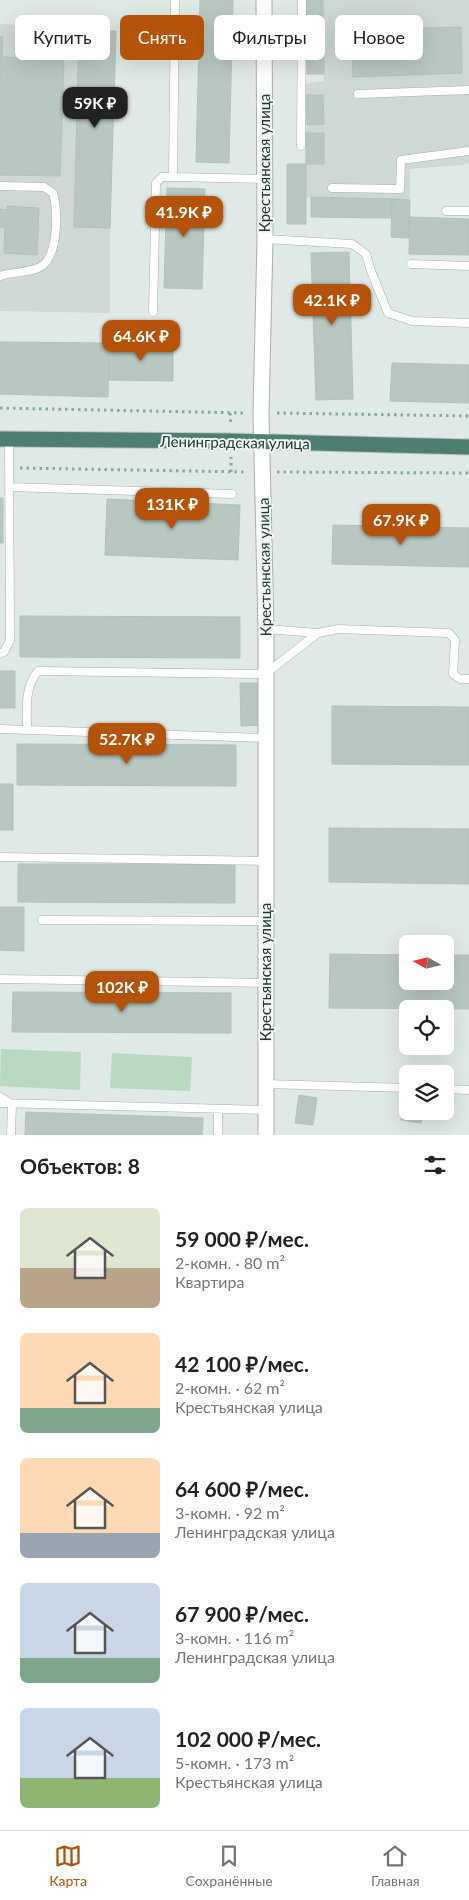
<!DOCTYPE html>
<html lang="ru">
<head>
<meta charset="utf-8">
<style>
	body { margin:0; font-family:Lato,sans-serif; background:#f2f2f2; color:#222; height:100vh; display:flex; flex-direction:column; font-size:19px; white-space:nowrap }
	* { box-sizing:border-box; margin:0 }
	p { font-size:16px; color:#767676 }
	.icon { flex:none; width:28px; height:28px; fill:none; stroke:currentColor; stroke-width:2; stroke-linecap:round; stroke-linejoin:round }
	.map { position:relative; height:1135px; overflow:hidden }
	.sheet { display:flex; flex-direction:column; background:#fff; flex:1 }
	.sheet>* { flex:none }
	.banner { position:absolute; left:15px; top:15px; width:440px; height:45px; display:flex; gap:10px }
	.needle { width:32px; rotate:278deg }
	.buttons { position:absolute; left:399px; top:935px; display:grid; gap:10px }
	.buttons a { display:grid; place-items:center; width:55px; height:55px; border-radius:8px; background:#fff; box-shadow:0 5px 20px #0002; font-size:25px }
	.price { position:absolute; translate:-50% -42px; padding:0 11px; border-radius:10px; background:#b45309; color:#fff; font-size:16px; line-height:32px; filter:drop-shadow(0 1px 2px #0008) }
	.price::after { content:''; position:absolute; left:50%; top:30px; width:15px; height:11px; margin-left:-8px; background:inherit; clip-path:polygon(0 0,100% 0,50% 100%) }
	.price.on { background:#222; color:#fff }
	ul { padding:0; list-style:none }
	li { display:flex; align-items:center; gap:15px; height:125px; padding:0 20px }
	li span { display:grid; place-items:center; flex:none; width:140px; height:100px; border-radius:8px; color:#555 }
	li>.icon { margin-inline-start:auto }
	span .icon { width:60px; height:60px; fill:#fffc; stroke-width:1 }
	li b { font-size:21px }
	h2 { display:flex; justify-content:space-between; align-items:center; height:60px; padding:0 20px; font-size:21px }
	.tag { padding:0 18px; border-radius:8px; background:#fff; box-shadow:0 5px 20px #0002; font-size:18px; line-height:45px }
	.tag.on { background:#b45309; color:#fff }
	.tabs { display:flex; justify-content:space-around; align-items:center; height:70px; border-top:1px solid #e0e0e0; background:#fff; font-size:14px; color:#767676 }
	.tabs a { display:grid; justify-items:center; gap:2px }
	.tabs .on { color:#b45309 }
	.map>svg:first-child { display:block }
	.built { fill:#ced9d4 }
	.green { fill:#bad9c1 }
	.building { fill:#b8c7c0; stroke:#b2c2bb }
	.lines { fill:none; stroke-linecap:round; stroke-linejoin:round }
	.service-casing { stroke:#a3b0ab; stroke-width:9 }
	.minor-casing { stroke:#a3b0ab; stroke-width:17 }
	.trunk-casing { stroke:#bdc3c1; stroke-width:17 }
	.path { stroke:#82ab9d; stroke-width:3; stroke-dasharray:2.5 4; stroke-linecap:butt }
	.service { stroke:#fff; stroke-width:8 }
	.minor { stroke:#fff; stroke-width:15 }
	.trunk { stroke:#4c7f71; stroke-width:15 }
	.labels { text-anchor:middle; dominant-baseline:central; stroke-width:4; stroke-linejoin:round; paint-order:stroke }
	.street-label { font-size:15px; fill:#223831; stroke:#eff6f3 }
</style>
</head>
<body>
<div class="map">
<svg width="469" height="1135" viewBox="0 0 469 1135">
	<rect width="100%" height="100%" fill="#dfe9e5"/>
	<path class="built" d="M323,0h146v163l-7,2 -52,4v31l-104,-3v-33h18v-31h-18l1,-8 17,-1 -1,-29h-18v-11l19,-3z
		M0,24l116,7 -6,197v85l-110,-2z"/>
	<path class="green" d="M1,1049l80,3 -1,38 -80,-4z
		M112,1053l80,4 -2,34 -80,-3z"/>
	<path class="building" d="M200,0h33l-4,163 -33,-1z
		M306,0h17l1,74h-17z
		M461,27l1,46 -109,4 -2,-47z
		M79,30l37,1 -6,197 -36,-1z
		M0,37h3l-1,20 62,2 -4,117 -60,-1z
		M305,95h18l1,29 -17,1z
		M306,133h18v31h-18z
		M287,164h19v60h-19z
		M167,188l38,1 -3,100 -38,-1z
		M311,197l81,2 -1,19 -80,-1z
		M392,199l18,1 -1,38 -18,-1z
		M7,206l32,2 -2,47 -33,-2 1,-26h-5v-18l7,1z
		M410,217l59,2v36l-60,-1z
		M349,252l4,147 -37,1 -5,-147z
		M0,342l109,1 -1,54 -108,-3z
		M109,343l64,1v37l-64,-1z
		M392,363l77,2v38l-79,-2z
		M0,498h3v45h-3z
		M107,499l133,6 -2,55 -133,-5z
		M333,525l136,3v39l-137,-3z
		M20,616l220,1v41l-220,-1z
		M0,671h15v37h-15z
		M240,683h23l2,42 -24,1z
		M332,706l137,1v58l-137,-1z
		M17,744l219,1v41l-219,-1z
		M0,784h13v46h-13z
		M329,828l140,1v55l-140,-2z
		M18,864h217v39l-217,-1z
		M0,907h24v44l-24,-1z
		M330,954l78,1v26h37v-26h24v54l-140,-1z
		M13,992l218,1v40l-219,-1z
		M299,1095l18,3 -4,27 -18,-2z
		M404,1105h4v6h15l-2,12 -20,-3z
		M26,1112l177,6 -1,17h-177z"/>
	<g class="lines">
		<g class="service-casing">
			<path id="service" d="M175,0l-2,177 91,2
				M358,94l111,-4
				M301,146l1,-146
				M0,186l44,1 9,6c5,19 6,67 -15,75 -12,5 -26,4 -38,8
				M332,188l68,1 1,-29 68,-9
				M446,211h23
				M265,239l87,5 14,10 5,17 17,42 24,8 57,2
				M411,264l58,2
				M153,312l3,-129 6,-6h11
				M9,487l223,7
				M266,629l52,4 20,-4 111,4 6,7 -2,34 7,5h9
				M0,653l4,-1 6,-11 -1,-202
				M0,729l266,9
				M27,730c0,-21 -3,-42 11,-59l227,3 53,-41
				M0,857l266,4
				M42,920l224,1
				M0,979l266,4
				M265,1084l143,4
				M445,1089l24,1
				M0,1097l12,7 -1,31
				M0,1103l266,7
				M218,1135v-26"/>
		</g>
		<g class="minor-casing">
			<path id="minor" d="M264,0l1,239 -4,174 5,216v506"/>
		</g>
		<g class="trunk-casing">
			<path id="trunk" d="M0,439l231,2 238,6"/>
		</g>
		<path class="path" d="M0,408l246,5
			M230,413l1,13
			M277,413l192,3
			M20,468l226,4
			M231,472v-15
			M277,472l192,1"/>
		<use href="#service" class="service"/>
		<use href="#minor" class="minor"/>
		<use href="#trunk" class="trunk"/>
	</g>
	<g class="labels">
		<g class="street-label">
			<text transform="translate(264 163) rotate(-90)">Крестьянская улица</text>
			<text transform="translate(235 442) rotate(1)">Ленинградская улица</text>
			<text transform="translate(264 567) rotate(-91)">Крестьянская улица</text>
			<text transform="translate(265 972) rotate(-90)">Крестьянская улица</text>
		</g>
	</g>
</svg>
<div class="buttons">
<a><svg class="needle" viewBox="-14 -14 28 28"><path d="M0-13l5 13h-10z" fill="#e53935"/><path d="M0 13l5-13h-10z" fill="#767676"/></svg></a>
<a><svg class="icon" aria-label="locate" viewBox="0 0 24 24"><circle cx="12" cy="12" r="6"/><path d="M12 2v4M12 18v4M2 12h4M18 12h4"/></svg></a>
<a><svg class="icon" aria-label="layers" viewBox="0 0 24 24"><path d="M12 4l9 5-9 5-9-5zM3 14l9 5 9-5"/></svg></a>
</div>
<b class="price on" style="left:95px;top:129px">59K ₽</b>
<b class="price" style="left:184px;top:238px">41.9K ₽</b>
<b class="price" style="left:332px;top:326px">42.1K ₽</b>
<b class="price" style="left:141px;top:362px">64.6K ₽</b>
<b class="price" style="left:172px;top:530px">131K ₽</b>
<b class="price" style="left:401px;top:546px">67.9K ₽</b>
<b class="price" style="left:127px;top:765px">52.7K ₽</b>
<b class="price" style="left:122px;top:1013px">102K ₽</b>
<div class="banner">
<a class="tag">Купить</a>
<a class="tag on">Снять</a>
<a class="tag">Фильтры</a>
<a class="tag">Новое</a>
</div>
</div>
<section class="sheet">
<h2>Объектов: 8<svg class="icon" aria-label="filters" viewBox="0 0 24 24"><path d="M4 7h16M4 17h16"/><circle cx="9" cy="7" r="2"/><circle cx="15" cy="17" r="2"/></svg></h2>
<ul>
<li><span style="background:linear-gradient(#dfe7d0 60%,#b9a48a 0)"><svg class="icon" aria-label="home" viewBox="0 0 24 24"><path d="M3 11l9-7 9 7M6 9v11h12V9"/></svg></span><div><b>59 000 ₽/мес.</b><p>2-комн. · 80 m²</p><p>Квартира</p></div></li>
<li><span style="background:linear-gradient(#ffd9b3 75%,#7fa58c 0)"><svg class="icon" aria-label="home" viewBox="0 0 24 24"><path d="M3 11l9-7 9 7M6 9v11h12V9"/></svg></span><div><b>42 100 ₽/мес.</b><p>2-комн. · 62 m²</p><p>Крестьянская улица</p></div></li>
<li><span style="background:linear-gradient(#ffd9b3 75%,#9aa5b1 0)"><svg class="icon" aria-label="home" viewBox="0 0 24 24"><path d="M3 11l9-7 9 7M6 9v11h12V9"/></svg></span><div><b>64 600 ₽/мес.</b><p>3-комн. · 92 m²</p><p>Ленинградская улица</p></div></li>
<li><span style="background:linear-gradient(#c9d6e8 75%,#7fa58c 0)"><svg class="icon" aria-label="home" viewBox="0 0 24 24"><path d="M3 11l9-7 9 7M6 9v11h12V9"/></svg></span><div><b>67 900 ₽/мес.</b><p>3-комн. · 116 m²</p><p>Ленинградская улица</p></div></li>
<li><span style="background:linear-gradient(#c9d6e8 70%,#8fb573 0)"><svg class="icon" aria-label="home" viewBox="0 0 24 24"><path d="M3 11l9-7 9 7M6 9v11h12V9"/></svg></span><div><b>102 000 ₽/мес.</b><p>5-комн. · 173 m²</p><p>Крестьянская улица</p></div></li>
</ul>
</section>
<nav class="tabs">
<a class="on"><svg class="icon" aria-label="map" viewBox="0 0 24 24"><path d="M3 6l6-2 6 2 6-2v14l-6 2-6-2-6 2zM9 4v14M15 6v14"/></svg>Карта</a>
<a><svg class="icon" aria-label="saved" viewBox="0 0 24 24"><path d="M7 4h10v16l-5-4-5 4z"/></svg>Сохранённые</a>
<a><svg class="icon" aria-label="home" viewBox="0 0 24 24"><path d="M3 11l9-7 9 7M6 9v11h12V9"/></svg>Главная</a>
</nav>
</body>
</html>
